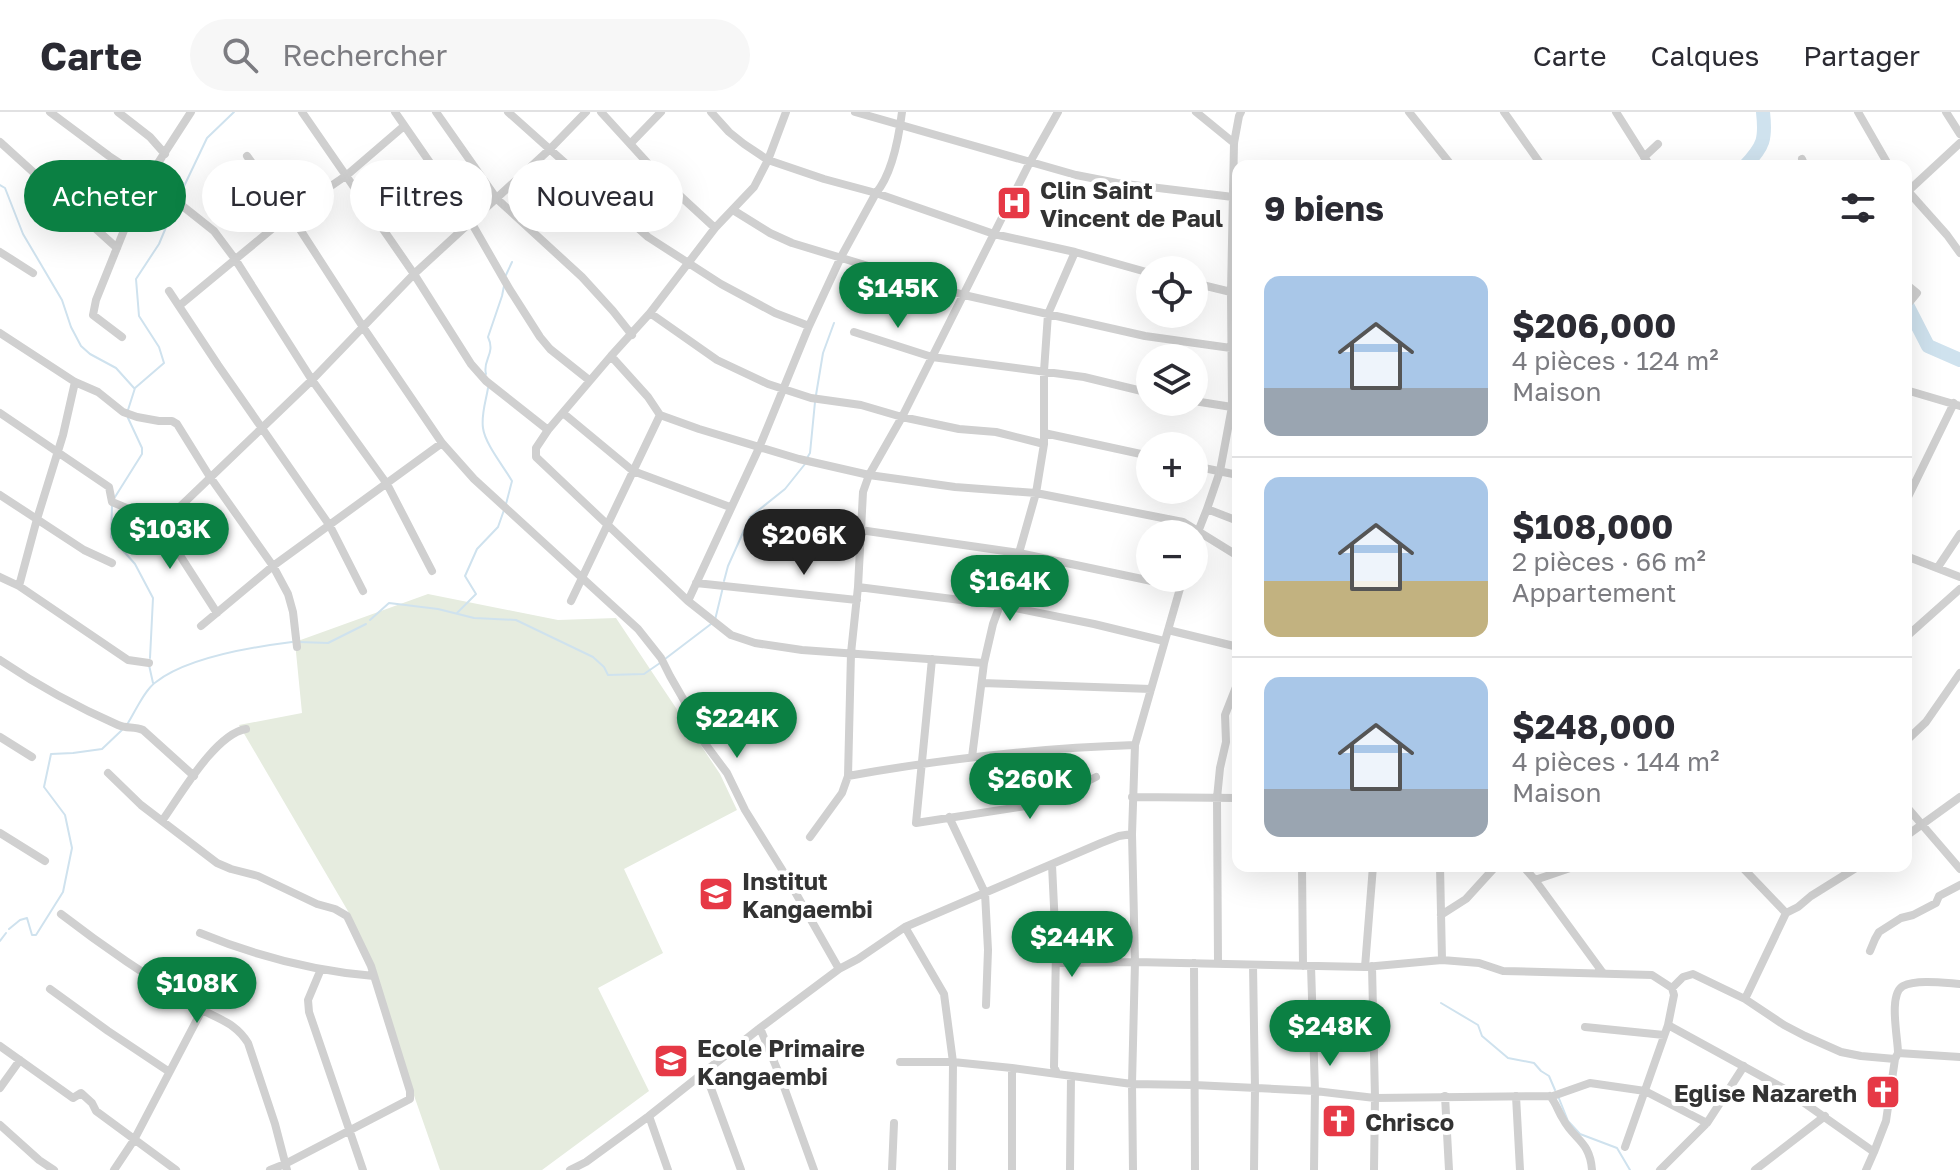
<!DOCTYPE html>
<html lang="fr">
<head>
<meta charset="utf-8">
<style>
	body { margin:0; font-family:"Golos Text",sans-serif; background:#f7f7f7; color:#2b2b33; height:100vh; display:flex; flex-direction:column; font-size:30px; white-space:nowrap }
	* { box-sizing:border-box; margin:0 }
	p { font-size:26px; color:#7c7c81 }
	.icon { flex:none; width:44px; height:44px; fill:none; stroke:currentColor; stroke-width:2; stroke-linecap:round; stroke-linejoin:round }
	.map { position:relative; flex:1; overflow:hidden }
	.side { position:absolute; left:1232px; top:48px; width:680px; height:712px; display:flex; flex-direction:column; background:#fff; border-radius:16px; box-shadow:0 8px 32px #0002 }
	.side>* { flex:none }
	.hud { position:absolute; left:24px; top:48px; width:760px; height:72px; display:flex; gap:16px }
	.buttons { position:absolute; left:1136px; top:144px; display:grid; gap:16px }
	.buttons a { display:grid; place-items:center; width:72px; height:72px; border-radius:50%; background:#fff; box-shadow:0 8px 32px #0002; font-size:40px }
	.price { position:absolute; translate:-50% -68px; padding:0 18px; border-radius:28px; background:#0b8043; color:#fff; font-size:26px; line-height:52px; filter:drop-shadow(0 2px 4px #0008) }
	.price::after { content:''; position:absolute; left:50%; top:48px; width:24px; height:18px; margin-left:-12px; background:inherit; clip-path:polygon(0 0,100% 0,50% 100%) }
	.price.selected { background:#222; color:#fff }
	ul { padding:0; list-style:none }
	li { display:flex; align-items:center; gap:24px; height:200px; padding:0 32px }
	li+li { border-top:2px solid #e1e1e2 }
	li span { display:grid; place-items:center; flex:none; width:224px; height:160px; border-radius:16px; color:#555 }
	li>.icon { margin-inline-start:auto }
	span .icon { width:96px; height:96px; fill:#fffc; stroke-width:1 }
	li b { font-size:34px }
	h2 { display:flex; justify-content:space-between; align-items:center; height:96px; padding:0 32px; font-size:34px }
	.pill { padding:0 28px; border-radius:36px; background:#fff; box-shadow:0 8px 32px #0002; font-size:28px; line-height:72px }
	.pill.selected { background:#0b8043; color:#fff }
	header { display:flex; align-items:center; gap:48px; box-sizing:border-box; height:112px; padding:0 40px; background:#fff; border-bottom:2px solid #e1e1e2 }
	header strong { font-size:38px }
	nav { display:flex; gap:44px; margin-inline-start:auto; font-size:28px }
	.search { width:560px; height:72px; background:#f7f7f7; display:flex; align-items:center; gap:20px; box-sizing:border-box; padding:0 28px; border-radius:44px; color:#7c7c81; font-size:30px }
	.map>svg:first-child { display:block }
	.green { fill:#e6ecdf }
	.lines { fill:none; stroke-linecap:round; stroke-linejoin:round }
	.stream { stroke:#cfe2ee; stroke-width:2 }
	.river { stroke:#cfe2ee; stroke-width:14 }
	.minor { stroke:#d0d0d0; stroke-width:8 }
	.labels { text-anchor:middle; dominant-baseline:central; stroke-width:8; stroke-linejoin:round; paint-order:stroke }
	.poi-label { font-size:24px; font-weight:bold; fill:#333; stroke:#fff; text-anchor:start }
</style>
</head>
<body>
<header>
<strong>Carte</strong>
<div class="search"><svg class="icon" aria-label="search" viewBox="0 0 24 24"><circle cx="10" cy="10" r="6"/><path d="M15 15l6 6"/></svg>Rechercher</div>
<nav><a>Carte</a><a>Calques</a><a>Partager</a></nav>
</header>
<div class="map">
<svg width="1960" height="1058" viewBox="0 0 1960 1058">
	<rect width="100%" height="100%" fill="#fff"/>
	<path class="green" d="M428,482l130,26 58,-2 104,156 17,36 -113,59 39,84 -65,35 51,103 -107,79h-102l-88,-252 -113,-193 63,-12 -7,-71z"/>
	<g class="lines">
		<path class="stream" d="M0,73l5,3 18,46 39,66 9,27 10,19 9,8 26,14 18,20
			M506,163l6,-13
			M486,262c-4,-14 10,-20 2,-37l14,-41 2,-10
			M488,276c-2,13 -7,26 -5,40 2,16 21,39 29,53l-6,23
			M816,283l7,-42 11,-30
			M128,298l7,-22 29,-25 -5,-16 -20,-31 -3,-37 23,-35 18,-43 30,-63 27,-26
			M807,346l3,-5 5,-51
			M115,385l27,-43v-6l-14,-30
			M112,394l-1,31 24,27 18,34 -3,60
			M724,469l4,-15 22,-49 35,-28 20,-25
			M457,501l19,-19 -11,-18 12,-27 21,-22 6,-17
			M370,508l19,-17 49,6 36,9 42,2 77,37 11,10 4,8 36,-1 16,-11
			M715,508l8,-33
			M299,530l29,1 38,-19
			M665,547l46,-35
			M149,553l4,18
			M128,611c7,-11 17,-34 28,-41 32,-25 96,-35 136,-40
			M9,817l11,-9 7,-2 5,17h4l27,-43 9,-44 -7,-33 -21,-28 7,-33 22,-1 29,-4 20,-19
			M0,829l6,-8
			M1441,891l37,22 4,11 26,22 26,5 7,8 8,5 6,14
			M1558,984l10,25 12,13 37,14 13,22"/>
		<path class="river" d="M1745,54c19,-20 21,-27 18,-54
			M1906,191l22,43 32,14"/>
		<path class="minor" d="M50,0l59,44 64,42
			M118,0l32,25 15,17
			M302,0l112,162 57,90 15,17 62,49
			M395,0l76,110 39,68 30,47 10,12 39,31
			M436,0l61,87 85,78 31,34 19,24
			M508,0l140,125 73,47 54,29 34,13
			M601,0l63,69 51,47
			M711,0l18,20 15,12 24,16 56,19 52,14 118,41 81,18 75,21
			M786,0l-18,48 -14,27 -39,41 -65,85 -39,43 -63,74 -12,18v9l152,144 43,34 24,8 47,7 182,13
			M855,0l221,63 41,8 116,14
			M1196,0l38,31
			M1409,0l43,54
			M1504,0l38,54
			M1616,0l34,54
			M1858,0l31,54
			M1946,0l14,22
			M0,30l117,106
			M630,32l31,-32
			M247,44l43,58 73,113 79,116 32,36 164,150 23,29 9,18 27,47 6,18 24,32 18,37 41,66 53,93
			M1644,45l14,-13
			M1802,47l3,7
			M1906,77l41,46 13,18
			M1906,81l54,-50
			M180,92l34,27 21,28 77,121 75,104 45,87
			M733,98l37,23 22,10 172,52 181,41 93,13
			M0,140l33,21
			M1194,171l37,9
			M1906,172l11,9 -9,11
			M169,179l49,74 112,161 33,65
			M179,194l111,-92 57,-39 57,-49
			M650,201l67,47 51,24 43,14 50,7 41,12 57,12 37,3 48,12
			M854,220l78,25 152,20 66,16
			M0,221l75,49 23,10 25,20 14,5 22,4h13l5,3 33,53 63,89 15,28 5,18 4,35
			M122,225l-29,-22 3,-15 41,-102 10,-18 44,-68
			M611,244l37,41 12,18 39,14 100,30 70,16 86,12 81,6 147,29 55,34
			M1906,278l54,16
			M1194,289l44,7
			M0,301l109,74 3,15 51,21
			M563,301l70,58 97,36
			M1044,321l106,23
			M1194,354l44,9
			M0,383l84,55 28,13
			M1906,389l48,-98
			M1207,397l31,12
			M163,411l149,-143 102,-106 136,-125 36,-37
			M163,411v6l54,84
			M762,413l98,21
			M860,418l159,23 161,34
			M1194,430l13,-33 13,-38 12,-64 -1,-115 3,-149 5,-27 2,-4
			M1906,444l54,21
			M1938,455l22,-33
			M0,465l19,9 109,74 21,3
			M696,471l161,17
			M19,474l18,-67 26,-84 12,-53
			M858,475l142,18 94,19 70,17
			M571,489l89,-186
			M688,489l71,-153 50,-122 32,-69 35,-64c16,-19 23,-57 26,-81
			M201,514l72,-60 169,-123
			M1168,518l70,17
			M1906,525l54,-48
			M932,547l-16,164 110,-17 41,-15 29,-14
			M0,548c37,25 77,47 118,65 9,4 16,1 25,5l51,46
			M982,571l169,6
			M0,625l32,20
			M1906,629l20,-19 34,-49
			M972,645l12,-94 9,-39 26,-71 17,-60 8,-49v-73l4,-57 27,-62
			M108,661l33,32 76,58 14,6 27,7 59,28 18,5 12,7 24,50 39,125v8l-125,65 -15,6
			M848,664c95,-17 190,-28 287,-31
			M1132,685l106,1
			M1906,694l54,63
			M949,705l36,76 3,57 -2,55
			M162,709c18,-25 53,-87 84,-92
			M0,721l45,28
			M1906,724l54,-39
			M810,725l32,-44 6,-17 3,-123 7,-66 5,-95 6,-17 33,-58 128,-255 28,-50
			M1302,754l1,100
			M1440,754l2,94
			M1523,754l12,14 68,93
			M1741,754l45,47 12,-6 13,-11 48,-30
			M1535,768l41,-14
			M61,802c44,34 90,65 138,94 20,12 36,14 49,35l27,81 12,46
			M1441,803l25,-16 30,-33
			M905,815l39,67 9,68 -1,108
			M200,821c56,23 114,38 174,43
			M1870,839l5,-12 4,-7 22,-14 12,-3 23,-12 3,-7 21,-11
			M1056,851l79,-1 230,5 77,-7 37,3 24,8 149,4 20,13
			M1194,851l1,207
			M1218,851l-1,-165 3,-30 6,-26 -1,-27 13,-33
			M1253,853l2,124 -1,81
			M1311,854l4,125 -1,79
			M1372,854l3,132 -1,72
			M1365,855l8,-101
			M321,857l-13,31 1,12 54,158
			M50,877l58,42 60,40
			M1745,887l41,-86
			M1585,915l79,8
			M760,916l20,48 34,94
			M0,934l73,52 8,-5 11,10 4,8 80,59
			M1898,941l62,4
			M900,950h53l59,6 120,16 62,1 121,6 60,7 178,-2 37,-13 55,8 62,32
			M1012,956v102
			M705,960l36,98
			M1051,961l5,-2 -2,-4 2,-119 -4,-83
			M0,976l20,-28
			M1445,984l4,74
			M1516,984l4,74
			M1550,984c6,7 8,15 13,23 11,21 27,22 29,51
			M649,1004l19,54
			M0,1013l39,35 15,10
			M1625,1035l43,-122
			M1874,1040l12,-31 9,-62 3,-6c0,-15 -10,-59 5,-67 14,-7 42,-3 57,-2
			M114,1058l20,-30 68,-130
			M570,1058l16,-8 63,-46 111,-88 79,-59 19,-10 47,-32 196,-84 18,-7 13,-2
			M892,1058l2,-47
			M1070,1058l1,-94
			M1133,1058l-1,-86 3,-122 -3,-128 3,-89 48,-167
			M1660,1058l47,-47 37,-57
			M1755,1058l70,-54
			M1866,1058l8,-18 -91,-64 -115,-63 6,-30 -2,-7 11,-11 10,-3 52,25 39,26 21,11 36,16 20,4 34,3"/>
	</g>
	<defs>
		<g id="hospital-square" transform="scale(1.8)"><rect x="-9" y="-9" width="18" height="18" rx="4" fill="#e63946" stroke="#fff"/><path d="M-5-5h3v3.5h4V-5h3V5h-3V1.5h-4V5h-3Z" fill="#fff"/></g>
		<g id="school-square" transform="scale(1.8)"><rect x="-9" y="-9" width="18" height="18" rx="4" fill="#e63946" stroke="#fff"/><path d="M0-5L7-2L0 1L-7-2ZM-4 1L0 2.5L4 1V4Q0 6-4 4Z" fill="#fff"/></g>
		<g id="church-square" transform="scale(1.8)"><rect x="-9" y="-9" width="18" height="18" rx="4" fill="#e63946" stroke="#fff"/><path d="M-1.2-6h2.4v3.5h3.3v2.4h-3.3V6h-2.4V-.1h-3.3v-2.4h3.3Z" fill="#fff"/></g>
	</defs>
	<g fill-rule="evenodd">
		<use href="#hospital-square" x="1014" y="91"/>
		<use href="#school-square" x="716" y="782"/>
		<use href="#school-square" x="671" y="949"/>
		<use href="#church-square" x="1883" y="980"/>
		<use href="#church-square" x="1339" y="1009"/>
	</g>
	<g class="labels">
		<g class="poi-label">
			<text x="1040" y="77">Clin Saint<tspan x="1040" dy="28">Vincent de Paul</tspan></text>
			<text x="742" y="768">Institut<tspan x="742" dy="28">Kangaembi</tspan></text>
			<text x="697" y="935">Ecole Primaire<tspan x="697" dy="28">Kangaembi</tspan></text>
			<text x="1857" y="980" text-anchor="end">Eglise Nazareth</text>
			<text x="1365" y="1009">Chrisco</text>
		</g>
	</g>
</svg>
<div class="buttons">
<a><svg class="icon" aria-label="locate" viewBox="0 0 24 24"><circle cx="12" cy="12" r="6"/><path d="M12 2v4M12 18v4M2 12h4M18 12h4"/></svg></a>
<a><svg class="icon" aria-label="layers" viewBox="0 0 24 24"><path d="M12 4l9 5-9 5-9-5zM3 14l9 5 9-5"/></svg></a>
<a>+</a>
<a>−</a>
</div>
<b class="price" style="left:898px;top:218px">$145K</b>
<b class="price" style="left:170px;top:459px">$103K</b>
<b class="price selected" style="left:804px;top:465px">$206K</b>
<b class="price" style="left:1010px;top:511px">$164K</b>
<b class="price" style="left:737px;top:648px">$224K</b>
<b class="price" style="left:1030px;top:709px">$260K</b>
<b class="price" style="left:1072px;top:867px">$244K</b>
<b class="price" style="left:197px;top:913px">$108K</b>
<b class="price" style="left:1330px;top:956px">$248K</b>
<div class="hud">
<a class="pill selected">Acheter</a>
<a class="pill">Louer</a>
<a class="pill">Filtres</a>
<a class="pill">Nouveau</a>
</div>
<section class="side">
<h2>9 biens<svg class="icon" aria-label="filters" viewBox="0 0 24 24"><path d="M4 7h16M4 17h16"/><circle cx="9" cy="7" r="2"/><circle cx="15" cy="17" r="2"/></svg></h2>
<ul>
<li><span style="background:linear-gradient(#a9c7e8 70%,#9aa5b1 0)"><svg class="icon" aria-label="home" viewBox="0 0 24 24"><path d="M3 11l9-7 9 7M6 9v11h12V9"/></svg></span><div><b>$206,000</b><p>4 pièces · 124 m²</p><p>Maison</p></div></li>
<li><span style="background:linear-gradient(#a9c7e8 65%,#c2b280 0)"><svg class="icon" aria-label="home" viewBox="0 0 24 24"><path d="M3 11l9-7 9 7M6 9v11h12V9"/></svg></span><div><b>$108,000</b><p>2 pièces · 66 m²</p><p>Appartement</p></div></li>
<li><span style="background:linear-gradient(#a9c7e8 70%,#9aa5b1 0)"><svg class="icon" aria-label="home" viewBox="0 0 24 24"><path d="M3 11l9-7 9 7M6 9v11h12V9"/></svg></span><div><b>$248,000</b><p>4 pièces · 144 m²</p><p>Maison</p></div></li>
</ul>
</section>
</div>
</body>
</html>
